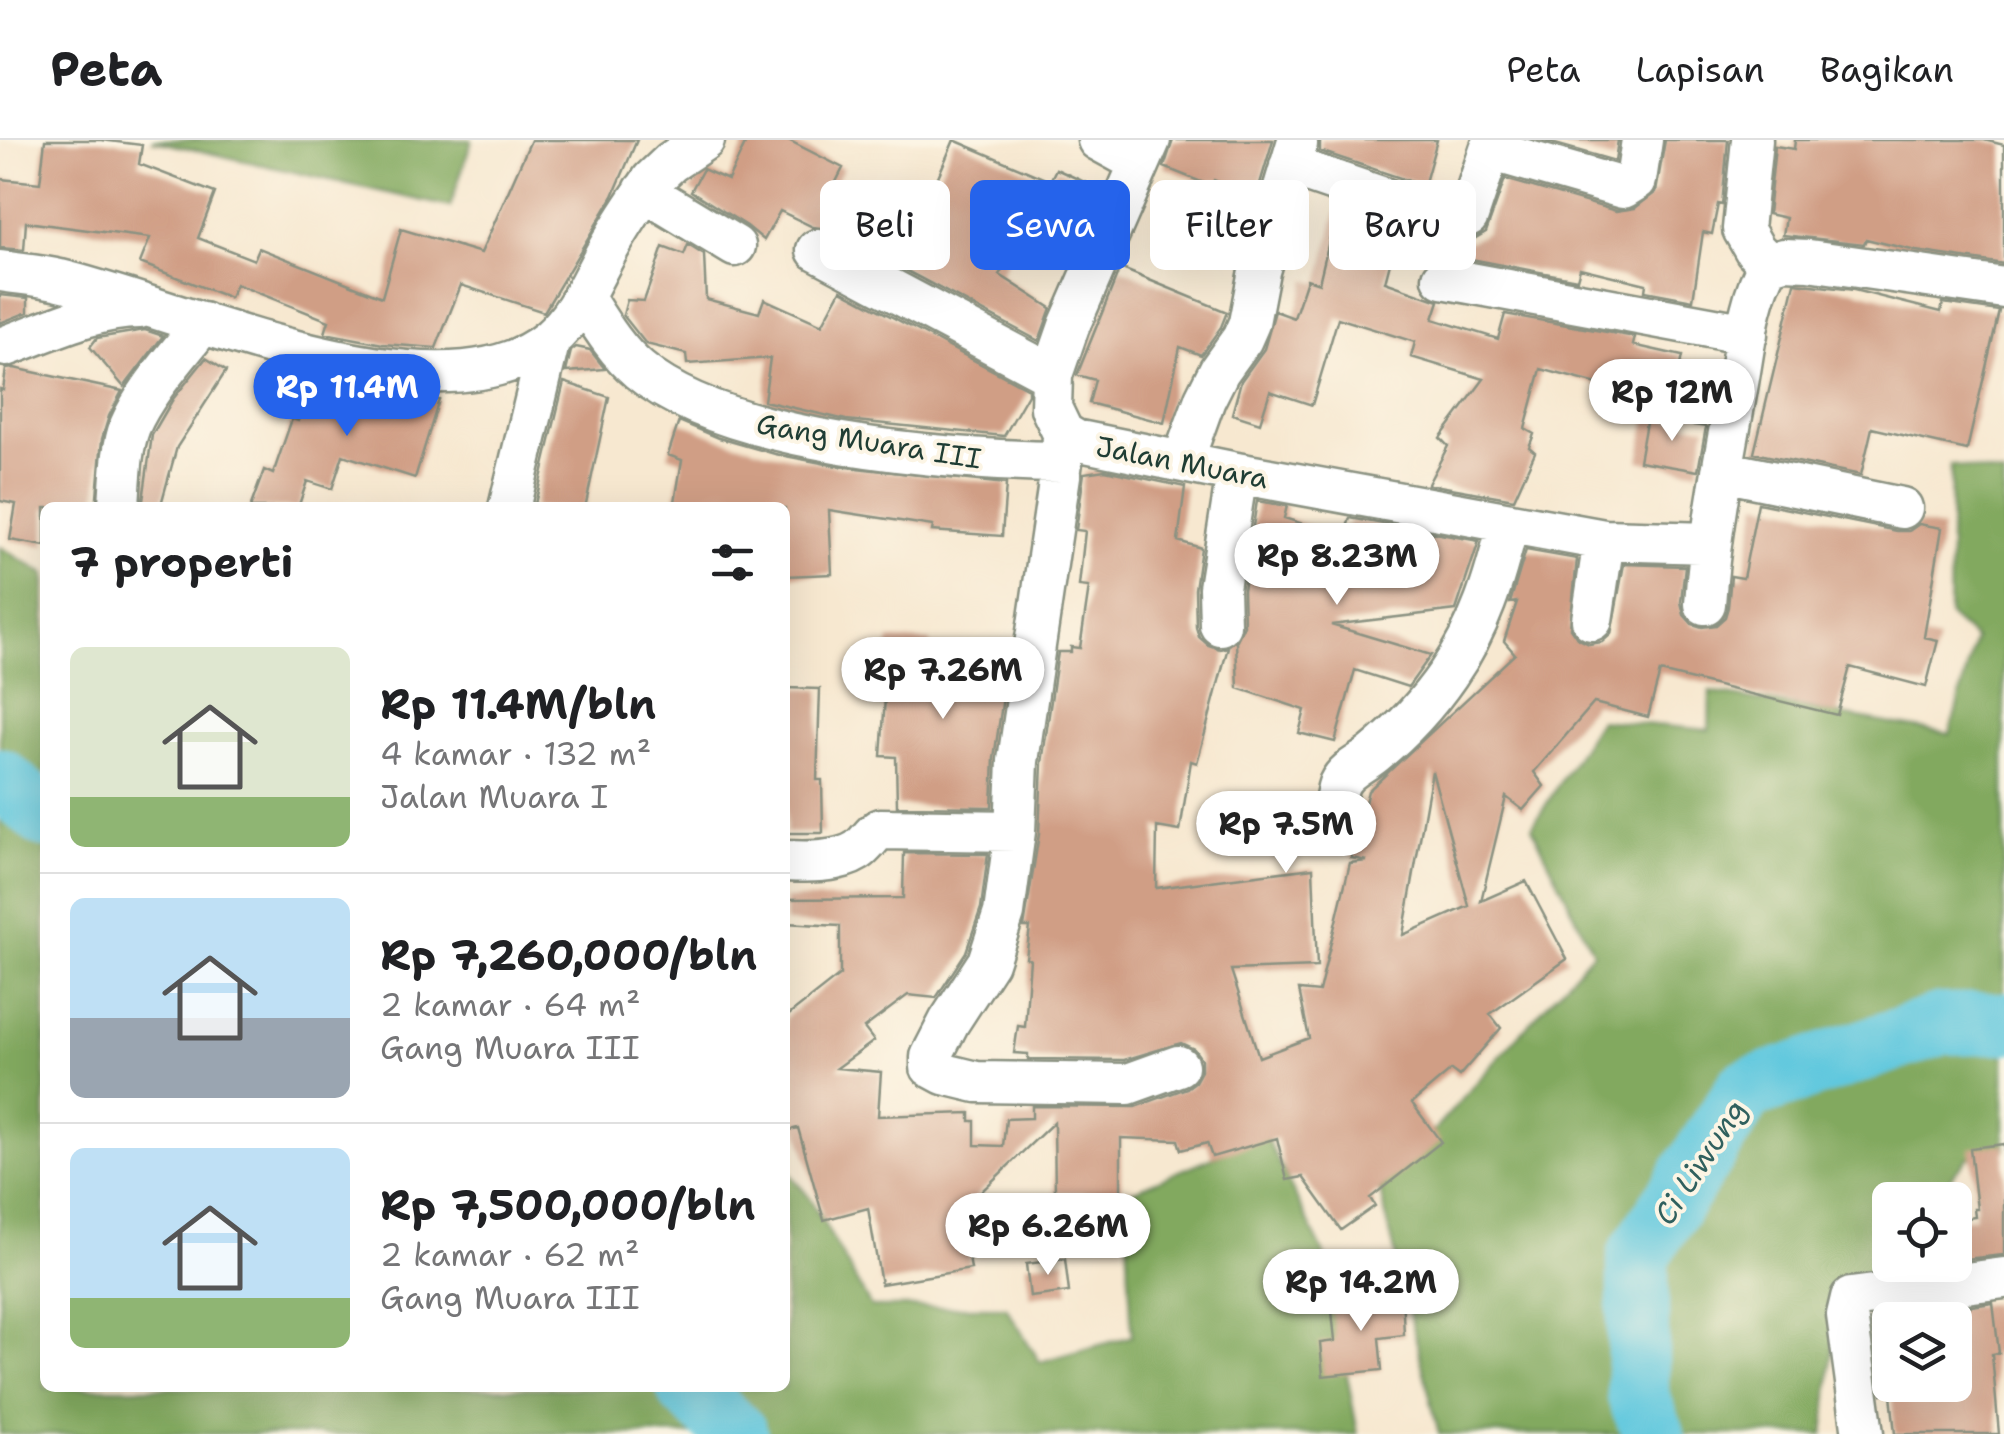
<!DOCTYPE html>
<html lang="id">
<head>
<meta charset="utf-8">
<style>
	body { margin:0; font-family:"Shantell Sans",sans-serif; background:#f6f6f6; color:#202124; height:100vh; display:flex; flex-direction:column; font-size:38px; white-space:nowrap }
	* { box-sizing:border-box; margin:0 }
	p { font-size:32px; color:#757577 }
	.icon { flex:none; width:55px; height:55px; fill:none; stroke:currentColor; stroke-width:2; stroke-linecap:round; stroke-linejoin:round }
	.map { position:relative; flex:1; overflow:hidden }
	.side { position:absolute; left:40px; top:362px; width:750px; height:890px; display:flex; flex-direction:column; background:#fff; border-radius:15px; box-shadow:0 10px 40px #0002 }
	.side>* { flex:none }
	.banner { position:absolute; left:820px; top:40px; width:950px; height:90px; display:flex; gap:20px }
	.buttons { position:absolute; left:1872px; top:1042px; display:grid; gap:20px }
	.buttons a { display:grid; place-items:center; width:100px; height:100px; border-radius:15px; background:#fff; box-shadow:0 10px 40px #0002; font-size:50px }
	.price { position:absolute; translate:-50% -85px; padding:0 22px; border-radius:35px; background:#fff; color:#222; font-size:32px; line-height:65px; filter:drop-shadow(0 2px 5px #0008) }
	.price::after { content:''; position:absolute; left:50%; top:60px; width:30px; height:22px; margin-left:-15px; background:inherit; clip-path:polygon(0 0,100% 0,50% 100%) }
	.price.on { background:#2563eb; color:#fff }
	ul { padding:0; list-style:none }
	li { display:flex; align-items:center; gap:30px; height:250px; padding:0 30px }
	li+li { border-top:2px solid #e0e0e0 }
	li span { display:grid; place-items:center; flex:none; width:280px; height:200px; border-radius:15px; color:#555 }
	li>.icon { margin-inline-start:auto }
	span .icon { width:120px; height:120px; fill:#fffc; stroke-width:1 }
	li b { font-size:42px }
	h2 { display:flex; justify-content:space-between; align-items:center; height:120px; padding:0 30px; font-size:42px }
	.tag { padding:0 35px; border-radius:15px; background:#fff; box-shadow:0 10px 40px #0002; font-size:35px; line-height:90px }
	.tag.on { background:#2563eb; color:#fff }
	header { display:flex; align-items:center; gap:60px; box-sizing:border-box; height:140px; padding:0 50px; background:#fff; border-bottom:2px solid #e0e0e0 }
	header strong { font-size:48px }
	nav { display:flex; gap:55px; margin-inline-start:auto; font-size:35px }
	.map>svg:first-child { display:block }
	.forest { fill:#82a95f; stroke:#50734a; stroke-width:2.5 }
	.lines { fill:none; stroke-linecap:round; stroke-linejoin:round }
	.river { stroke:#61c8de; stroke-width:62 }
	.building { fill:#d09e85; fill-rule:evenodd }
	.street-casing { stroke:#8b9282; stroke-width:45 }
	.street { stroke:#fff; stroke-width:40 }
	.labels { text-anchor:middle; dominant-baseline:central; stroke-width:8; stroke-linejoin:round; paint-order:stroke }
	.street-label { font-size:28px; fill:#1f3d34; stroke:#fcf5e5 }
	.water-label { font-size:30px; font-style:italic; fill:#30605e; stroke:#fcf5e5 }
</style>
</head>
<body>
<header>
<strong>Peta</strong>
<nav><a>Peta</a><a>Lapisan</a><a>Bagikan</a></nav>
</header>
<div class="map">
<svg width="2004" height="1294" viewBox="0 0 2004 1294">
	<rect width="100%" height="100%" fill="#fcf5e5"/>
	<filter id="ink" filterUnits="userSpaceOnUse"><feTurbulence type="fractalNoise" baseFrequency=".01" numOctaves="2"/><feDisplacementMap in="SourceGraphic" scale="20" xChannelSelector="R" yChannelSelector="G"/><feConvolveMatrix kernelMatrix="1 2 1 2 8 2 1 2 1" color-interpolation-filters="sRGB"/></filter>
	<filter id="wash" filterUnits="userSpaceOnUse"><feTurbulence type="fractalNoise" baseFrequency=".0048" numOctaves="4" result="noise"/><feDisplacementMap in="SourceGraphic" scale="40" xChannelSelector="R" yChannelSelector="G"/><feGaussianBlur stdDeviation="2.25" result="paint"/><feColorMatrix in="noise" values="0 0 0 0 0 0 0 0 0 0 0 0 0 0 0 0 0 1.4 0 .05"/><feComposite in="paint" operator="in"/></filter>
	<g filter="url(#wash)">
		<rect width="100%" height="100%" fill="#f7e8d0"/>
		<path class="forest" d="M151,0h321l-22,67z
			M1951,325l53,11v673l-37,9 -35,42h-42v50l-53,62 -13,122h-385l-59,-243 213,-239 -61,-125 67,-107 110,10 1,-38 240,42 25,-95 -26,-23z
			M0,407l45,27v814h740v-220l24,29 62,110h135l34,55 92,-26 -7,-142 140,-59 60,121 33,178h-1358z"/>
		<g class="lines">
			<path class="river" d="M0,639l45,38
				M687,1248l50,46
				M1654,1294l-16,-38v-140l108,-166 196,-66 62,-1"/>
		</g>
		<g id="blocks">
			<path class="building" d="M45,0h56l41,5 -3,19 76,29 -17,45 56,22 5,-12 123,49 19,-68 80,24 50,-113h106l-24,56 -69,116 -83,-27 -25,63 -53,-4 -58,-11 4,-12 -93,-37 -6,14 -90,-35 10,-25 -124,-16 -2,28 -24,-2v-69l40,4z
				M747,0h41l55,28 -7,14 82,41 36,-83 96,41 6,-12 46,21 -22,51 -52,-24 -28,58 51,33 -12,33 -211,-112 -15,-2 -33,-16 -16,29 -17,-14 -56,-35 12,-22 25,11z
				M1173,0h100l-17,57 -42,-17 -3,6 -47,-19z
				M1320,0h117l-13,46 -104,-35z
				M1541,0h77l-3,21z
				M1665,0h63l-6,65 -4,-1 -6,30 -9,-2 -10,68 -48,-9 1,-7 -66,-16 -3,11 -127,-24 4,-15 15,2 17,-10 19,-53 111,32 19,-3 21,-16z
				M1795,0h189l20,5v119l-88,-13 -50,-12 -2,5 -81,-9 3,-17 -18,-4 7,-68 19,3z
				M1337,67l62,21 -14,54 54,19 -6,18 65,20 7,-25 130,23 -2,8 49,11 -11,51 -41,-9 1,-5 -90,-24 -16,60 9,5 -5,13 6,5 -21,47 -86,-15 20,-38 -8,-8 44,-59 -73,-22 4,-15 -77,-24 -26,87 -42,-14 -10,32 -28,-9 9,-33 23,-32 11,-38 19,7 13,-39 12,4z
				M688,105l16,10 2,44 53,14 5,-14 58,26 19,-35 187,99v5l-24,42 -158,-16 -82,-19 6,-43 -83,6 -1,-10 -40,-10 -23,-29 4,-15 17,1 19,-54 21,8z
				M1120,128l107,44 -6,15 -20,28 -21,-8 -16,76 -75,-20 6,-23 -18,-5z
				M1795,143l59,7 87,22 2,-9 56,8 -32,139 -95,-22 -11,47 -107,-22z
				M0,155l28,3v14l-28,11z
				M145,190l18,6 -39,51 -34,-40 7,-9z
				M576,207l14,3 15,19 -39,3 5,-21z
				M206,218l20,13 -49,76 -17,61h-18l10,-73 21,-36z
				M14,228l108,23 -13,25 -7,23 -6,69h-51v38l-35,-6 6,-36 -16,-3v-112l3,1 3,-21z
				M311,239l65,12 45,3 18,6 -24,78 -72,-23 -11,34 -25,-8 -9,27h-48l14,-38 9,4 19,-55 6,2z
				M564,242l45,15 -24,111h-51z
				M1647,277l59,10 -8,44 -59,-10z
				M679,281l40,17 56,16 62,12 169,18 -4,52 -70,-5 1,-5 -104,-16 3,64 -47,2v-68h-111l8,-48 -14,-5z
				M1105,330l80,17 -7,54 23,7 -6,41 1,38 3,10 9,8 12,4 8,-2 -31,116 -6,-2 -11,70 -23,-4 -1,61 157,-20 4,99 -86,3 28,87 50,-19 -10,-48 20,2 31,-129 17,-2 -16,-3 17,-67 147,-137 -11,-13 13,-39 -7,1 16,-53 51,9 -7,69 7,10 12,6 13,-2 9,-8 13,-70 61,2 -4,36 3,13 8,9 10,3 14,-2 9,-8 3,-10 3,-31 12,2 15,-75 139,28h12l10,-7 23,4 -18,109 14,3 -12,47 -76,-20 -13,48 -177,-43 -12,45 -54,-14 -60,69 10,14 -21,24 -17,-13 -25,104 45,-20 41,78 -77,55 11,14 -42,48 -8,-6 -39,33 29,39 -71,56 5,8 -34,24 -38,-53 -16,3 -10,-42 -65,19 -5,-14 -26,7 -3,-10 -57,-2v55l-66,-1 -1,-70 -93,89 10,58 -90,15 -13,-76 -44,12 -26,-92 -13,3v-113l55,-43v-49l-55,-3v-24l118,-1 1,-45 84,1 -7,54 -15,44 -30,46 -28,-3 -44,33 10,13 -37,27 44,4 -3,44 92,-3v8h5v24l28,1 3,-27 26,-1v-12l103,1 52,-19 8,-6 6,-11v-12l-7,-10 -13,-6 -57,17 -96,-1v-5l-14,-1 4,-27 7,1 5,-68 -4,-1 4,-31h-6l15,-93 3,-71 16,-111h13v-5l9,1 9,-61 -10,-1 6,-55 -9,-1 8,-57zM1432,631l37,135 -66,29z
				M1257,361l30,5 -3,12 60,19 6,-19 129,23 -23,69 -125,15 100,30 -23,32 -53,-17 -20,72 -36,-9 6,-23 -67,-22 -2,-46 8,-17 -1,-35z
				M889,500l41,1v5l80,4 -16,108 -2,49 -95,-1 -1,-49 -15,-1z
				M785,548l35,1 -3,91h5l1,53h-37z
				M1310,661l2,50 -67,-10 -2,-38z
				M2004,1004v111l-49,5v-40l20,-3 -1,-8h3l-7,-61z
				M1065,1119l4,33 -39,5 -4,-33z
				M1402,1154l2,41 -25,3 3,32 -59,6 -3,-33 15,-2 -4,-40z
				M1993,1163l6,50 -7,1 7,80h-104l-5,-49h65v-65h-55l-1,-4z
				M1890,1177v76l-8,1 -10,-75z"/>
		</g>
	</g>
	<g filter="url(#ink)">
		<use href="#blocks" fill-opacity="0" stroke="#8b9282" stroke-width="2.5"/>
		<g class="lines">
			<g class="street-casing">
				<path id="street" d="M1098,0l42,23
					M1150,0l-81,186 -17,49 -1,33 12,25 12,7 162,33 367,67 105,3
					M1752,0l-9,89 12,21 14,14
					M1290,26l120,41 53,11 5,-2 22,-66 133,38 13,-8 6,-40
					M644,51l91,55
					M817,110l235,125
					M0,131c20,3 41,4 60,9 122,29 383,150 490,59 29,-25 42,-63 61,-95 12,-22 27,-43 41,-64l19,-18 33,-22
					M1443,138l304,56
					M583,157c16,25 33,54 56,73 86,73 313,91 423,92
					M6,206c42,-15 88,-38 133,-38
					M1063,293l-1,29 -44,299 -3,70 -11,82 -16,49 -39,60 -18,35v10l13,7 33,8 151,2 50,-18
					M1183,320l22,-61 14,-28 23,-32 7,-16 10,-52 38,-127
					M1722,331l180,37
					M119,364c2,-26 2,-54 11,-78 16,-37 49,-71 73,-103
					M509,368l41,-169
					M1705,464c5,-75 20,-148 33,-221 7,-39 11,-85 31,-119l15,-5 25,1 195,28
					M1592,480l12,-80
					M1220,485l-1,-37 18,-115
					M1333,690c2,-14 1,-33 6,-46 7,-15 23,-20 35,-30 27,-22 54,-51 74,-80 32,-46 47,-96 60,-150
					M785,721c22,1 53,2 72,-10 10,-6 14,-17 23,-22l135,2
					M1863,1294l-16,-119 4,-17 153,-20"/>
			</g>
			<use href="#street" class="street"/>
		</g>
	</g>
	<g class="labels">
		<g class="street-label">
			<text transform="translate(869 301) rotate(9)">Gang Muara III</text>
			<text transform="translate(1182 322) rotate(11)">Jalan Muara</text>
		</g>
		<g class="water-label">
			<text transform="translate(1700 1022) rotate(-57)">Ci Liwung</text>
		</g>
	</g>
</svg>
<div class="buttons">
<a><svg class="icon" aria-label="locate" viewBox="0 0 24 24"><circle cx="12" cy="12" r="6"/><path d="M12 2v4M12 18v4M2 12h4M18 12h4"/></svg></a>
<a><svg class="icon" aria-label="layers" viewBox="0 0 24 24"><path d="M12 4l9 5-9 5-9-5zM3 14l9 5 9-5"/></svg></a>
</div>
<b class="price on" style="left:347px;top:299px">Rp 11.4M</b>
<b class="price" style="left:1672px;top:304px">Rp 12M</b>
<b class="price" style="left:1337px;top:468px">Rp 8.23M</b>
<b class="price" style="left:943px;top:582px">Rp 7.26M</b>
<b class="price" style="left:1286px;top:736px">Rp 7.5M</b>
<b class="price" style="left:1048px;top:1138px">Rp 6.26M</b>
<b class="price" style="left:1361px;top:1194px">Rp 14.2M</b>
<div class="banner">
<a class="tag">Beli</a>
<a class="tag on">Sewa</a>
<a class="tag">Filter</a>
<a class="tag">Baru</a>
</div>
<section class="side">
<h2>7 properti<svg class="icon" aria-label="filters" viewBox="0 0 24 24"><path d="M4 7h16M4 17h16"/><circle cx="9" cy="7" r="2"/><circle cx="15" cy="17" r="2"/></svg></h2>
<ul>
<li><span style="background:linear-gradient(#dfe7d0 75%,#8fb573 0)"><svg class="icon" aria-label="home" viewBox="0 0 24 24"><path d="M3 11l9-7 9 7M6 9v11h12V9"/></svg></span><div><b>Rp 11.4M/bln</b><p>4 kamar · 132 m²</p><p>Jalan Muara I</p></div></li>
<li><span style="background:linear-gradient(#bfe0f5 60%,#9aa5b1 0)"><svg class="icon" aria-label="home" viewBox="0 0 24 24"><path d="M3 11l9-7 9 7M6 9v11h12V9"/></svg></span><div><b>Rp 7,260,000/bln</b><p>2 kamar · 64 m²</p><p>Gang Muara III</p></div></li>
<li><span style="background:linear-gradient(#bfe0f5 75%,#8fb573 0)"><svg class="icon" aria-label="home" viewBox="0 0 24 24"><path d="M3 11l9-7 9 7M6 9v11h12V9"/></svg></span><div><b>Rp 7,500,000/bln</b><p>2 kamar · 62 m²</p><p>Gang Muara III</p></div></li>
</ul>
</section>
</div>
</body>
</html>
